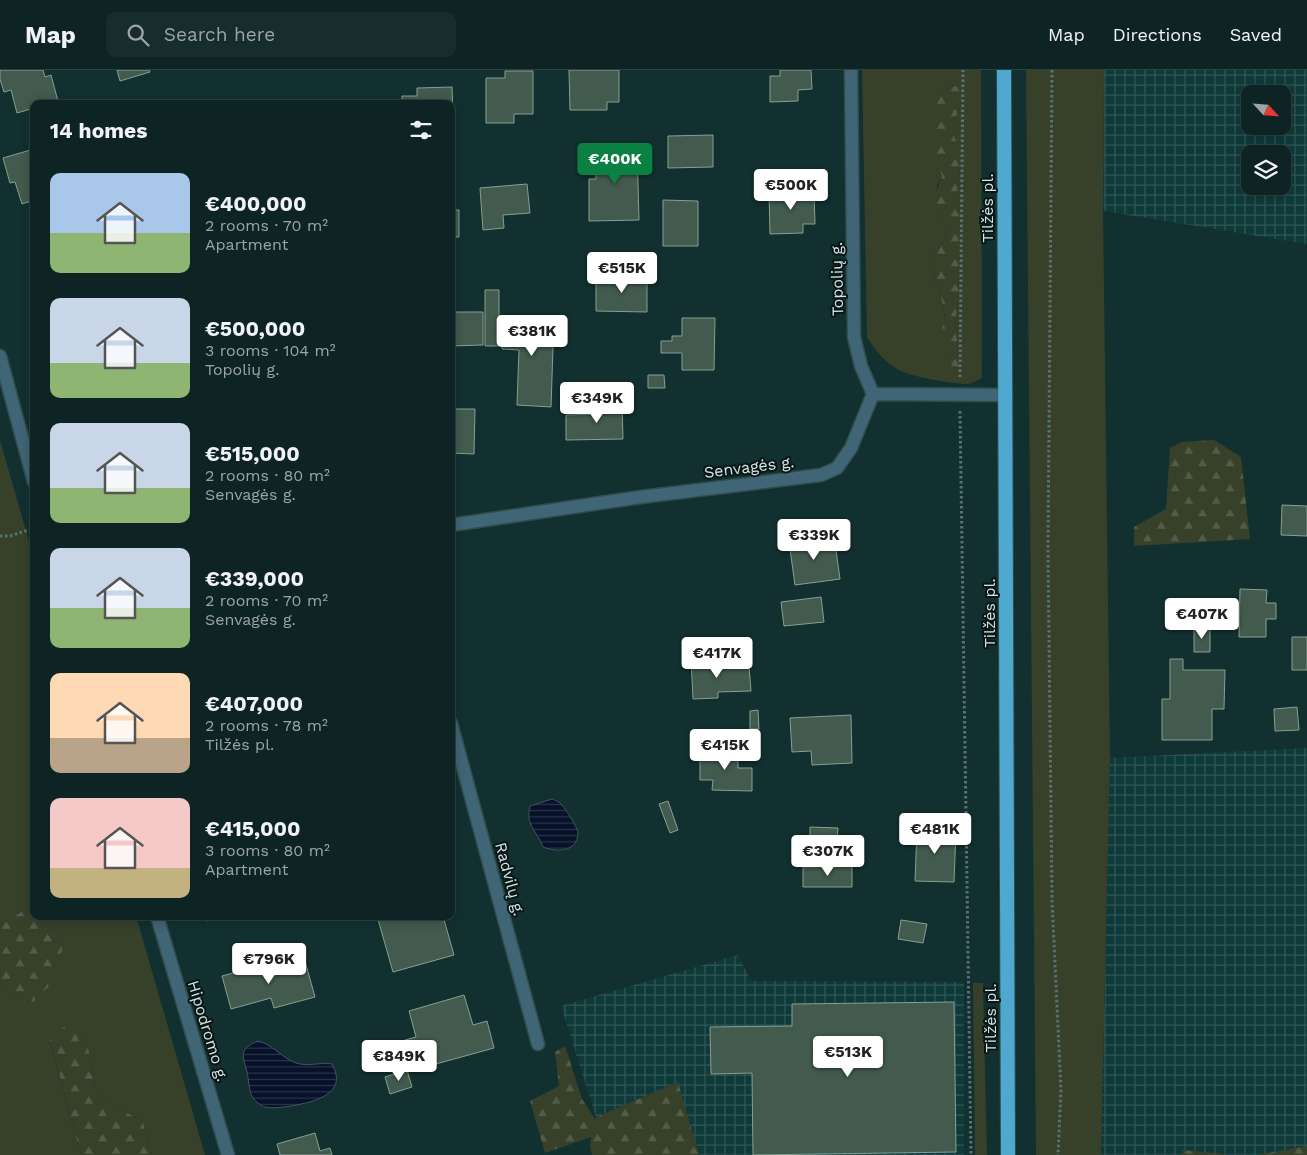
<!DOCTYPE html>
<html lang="en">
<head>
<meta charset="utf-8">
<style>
	body { margin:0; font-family:"Work Sans",sans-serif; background:#172c2c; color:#f1f3f6; height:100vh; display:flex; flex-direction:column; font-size:19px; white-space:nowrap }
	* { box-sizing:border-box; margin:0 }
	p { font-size:16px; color:#9ba4a6 }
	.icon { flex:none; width:28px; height:28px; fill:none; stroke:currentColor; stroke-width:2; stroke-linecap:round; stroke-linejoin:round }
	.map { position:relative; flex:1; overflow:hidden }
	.sheet { position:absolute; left:30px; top:30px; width:425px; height:820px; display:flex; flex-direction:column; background:#0e2424; border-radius:10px; box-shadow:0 2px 12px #0003,0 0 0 1px #2e4141 }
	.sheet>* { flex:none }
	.needle { width:32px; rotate:116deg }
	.fabs { position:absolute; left:1241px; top:15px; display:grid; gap:10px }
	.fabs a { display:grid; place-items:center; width:50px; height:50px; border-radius:10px; background:#0e2424; box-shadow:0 2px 12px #0003,0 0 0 1px #2e4141; font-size:25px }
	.price { position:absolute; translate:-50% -42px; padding:0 11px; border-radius:5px; background:#fff; color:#222; font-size:16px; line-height:32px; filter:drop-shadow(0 1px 2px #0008) }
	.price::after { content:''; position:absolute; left:50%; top:30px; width:15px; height:11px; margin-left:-8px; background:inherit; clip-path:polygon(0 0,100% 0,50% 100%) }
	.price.on { background:#0b8043; color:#fff }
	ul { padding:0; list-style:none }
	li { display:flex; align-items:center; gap:15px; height:125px; padding:0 20px }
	li span { display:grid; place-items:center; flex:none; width:140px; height:100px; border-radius:10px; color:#555 }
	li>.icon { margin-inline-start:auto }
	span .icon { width:60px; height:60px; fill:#fffc; stroke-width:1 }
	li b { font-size:21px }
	h2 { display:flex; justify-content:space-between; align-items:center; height:60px; padding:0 20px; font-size:21px }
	header { display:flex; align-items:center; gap:30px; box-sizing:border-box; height:70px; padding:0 25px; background:#0e2424; border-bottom:1px solid #2e4141 }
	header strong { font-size:24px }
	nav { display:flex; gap:28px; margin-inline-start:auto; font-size:18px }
	.search { width:350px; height:45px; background:#172c2c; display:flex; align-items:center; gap:12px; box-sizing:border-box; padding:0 18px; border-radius:10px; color:#9ba4a6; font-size:19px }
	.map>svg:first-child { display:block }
	.industrial { fill:url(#industrial-grid); fill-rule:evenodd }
	.green { fill:#37412a; fill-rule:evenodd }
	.forest { fill:url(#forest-firs) }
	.water { fill:url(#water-rules); stroke:#445162 }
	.building { fill:#425b4e; stroke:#86a092 }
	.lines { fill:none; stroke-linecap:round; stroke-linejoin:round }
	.minor-casing { stroke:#314d4d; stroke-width:15 }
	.trunk-casing { stroke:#314d4d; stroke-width:16 }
	.path { stroke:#587272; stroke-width:3; stroke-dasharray:2.5 2.5; stroke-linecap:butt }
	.minor { stroke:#406576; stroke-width:12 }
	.trunk { stroke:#4ea8d0; stroke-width:14 }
	.labels { text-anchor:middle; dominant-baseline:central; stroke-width:4; stroke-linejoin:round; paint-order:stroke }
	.street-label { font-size:16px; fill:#d4e5e5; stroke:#091616 }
</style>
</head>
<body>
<header>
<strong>Map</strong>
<div class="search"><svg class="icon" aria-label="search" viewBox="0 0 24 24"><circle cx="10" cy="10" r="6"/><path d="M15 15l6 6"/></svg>Search here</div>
<nav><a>Map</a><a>Directions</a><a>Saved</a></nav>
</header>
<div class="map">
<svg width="1307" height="1085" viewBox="0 0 1307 1085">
	<defs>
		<pattern id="industrial-grid" width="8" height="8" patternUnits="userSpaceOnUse" patternTransform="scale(1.25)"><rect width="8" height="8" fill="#0f3a3a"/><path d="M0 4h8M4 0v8" fill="none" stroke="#315656"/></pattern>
		<pattern id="forest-firs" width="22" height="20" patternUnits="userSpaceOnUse" patternTransform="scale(1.25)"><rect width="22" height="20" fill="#37412a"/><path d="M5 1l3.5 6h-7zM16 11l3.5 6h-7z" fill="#535c49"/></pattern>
		<pattern id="water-rules" width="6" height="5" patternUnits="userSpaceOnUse" patternTransform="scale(1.25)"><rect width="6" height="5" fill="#07122a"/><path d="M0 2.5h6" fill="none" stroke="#2a3449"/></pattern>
	</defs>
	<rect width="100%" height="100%" fill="#123030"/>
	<path class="industrial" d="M1104,0h203v174l-204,-33zM1250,24h32v32h-32zM1250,84h32v32h-32z
		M1307,678v407h-206l9,-397z
		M738,885l13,26 213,1v173h-265l-21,-73 -82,35 -35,-111z"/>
	<path class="green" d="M862,0h119l1,308c-5,2 -9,5 -14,6 -14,0 -57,-7 -69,-14 -14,-7 -24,-20 -32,-33zM958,16l4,16 -5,11 -4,16 7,39 -3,27 4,20v30l-3,25 1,24 -4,31 3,22 1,21 -8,-1 -9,-33 3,-16 -5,-26 -5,-11 -2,-23 13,-20 -1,-15 -9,-15 1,-22 5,-10 -1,-83 7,-6z
		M1026,0h78l-1,141 7,547 -9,397h-65z
		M0,370l34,119v346l-34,21z
		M54,846h82l69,239h-53l-9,-33 -46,-27 -11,-59 -36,5 31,114h-81v-166l33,13 30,-55z
		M973,913h10l4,172h-12z"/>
	<path class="forest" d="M958,16l5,4 -1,12 -5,11 -4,16 2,10 5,8v21l-3,27 4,20v30l-3,25 1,24 -4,31 3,22 1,21 -8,-1 -10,-33 4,-17 -5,-25 -5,-11 -2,-23 13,-20 -1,-15 -9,-15 -2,-10 8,-22 -6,-16 -1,-55 6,-12 7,-6z
		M1214,370l27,17 9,82 -116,7v-19l32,-18 4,-61 12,-6z
		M32,835h2v11h20l9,31 -11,36 -19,19 -33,-13v-63z
		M67,954l19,12 11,59 46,27 9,33h-71l-31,-115z
		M565,976l17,53 13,20 1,-2 82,-35 21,73h-107l-2,-9 1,-9 -46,16 -15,-52 29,-15 -4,-34z
		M1307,1076v9h-49z
		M1183,1080l48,5h-50z"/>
	<path class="water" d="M552,729c1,0 6,3 7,3 5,4 19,26 19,31 -1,20 -22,19 -35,14 -6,-16 -18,-22 -13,-41z
		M258,971c14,3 24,17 38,22 12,4 23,-1 36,1 17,30 -18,38 -41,42 -9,1 -17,3 -26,1 -4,-1 -10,-6 -12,-9 -5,-8 -4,-22 -7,-30 -5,-16 -4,-20 12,-27z"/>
	<path class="building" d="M0,0h43l2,7 6,-2 7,26 -9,3h-15v4l-17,5 -6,-23 -7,2 -4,-13z
		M117,0h32l1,2 -30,9z
		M569,0h50v32h-12v8h-37z
		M780,0h31l1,19 -14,1v11l-28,1v-26h10z
		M505,1h28v43h-19v9h-28v-45h19z
		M452,17l2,56h-3v-39h-49v-8h15v-8z
		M368,30v4h-37v-3z
		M713,65v32l-45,1v-32z
		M637,76l2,74 -50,1v-42h7l-1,-32z
		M34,79v51l-12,4 -7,-22 -5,1 -7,-25z
		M527,114l3,29 -27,2 1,13 -21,2 -3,-42z
		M814,121l1,33h-12v9l-33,1 -1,-42z
		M663,130l35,1v45h-35z
		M451,140h8v27h-8z
		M596,205l51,1v36l-51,-1z
		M485,220h14v56h-14z
		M451,242h32v33l-32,1z
		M503,246l51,2 -3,89 -34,-2 2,-55 -17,-1z
		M682,248h33l-1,52h-32v-17h-21v-12h11v-5h10z
		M648,305h16l1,13h-17z
		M602,333h20l1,36 -57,1v-25l36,-1z
		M451,339h24l-1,45 -23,-1z
		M1282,435l25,1v30l-26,-1z
		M834,466l6,43 -45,6 -6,-43z
		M1240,519l27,1 -1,13h10v16h-10v18h-27z
		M821,527l3,25 -40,4 -3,-24z
		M1194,559h16v23h-16z
		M1292,567h15v33h-15z
		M710,587l1,11 38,-2 2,25 -33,1v6l-25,1 -2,-41z
		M1170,589h13v11h42l-1,39h-12v31h-50v-41h8z
		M1297,637l2,23 -24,1 -1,-22z
		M758,640l1,19h-9v-18z
		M851,645l1,48 -40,2 -1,-14 -19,1 -2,-34z
		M700,680h38v18h14v23l-40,-1 1,-10h-13z
		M668,731l10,29 -8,3 -11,-29z
		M810,757l28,1 -1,12h18v10l-45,-1z
		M917,758l39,2 -2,52 -39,-1z
		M852,796v21h-49v-20z
		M205,846h20l-19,5z
		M377,846h66l11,39 -61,17z
		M901,850l26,4 -4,19 -25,-4z
		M282,889l2,8 21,-6 10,36 -41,11 -3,-10 -40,11 -9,-33z
		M464,925l9,30 14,-4 7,27 -80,22 -9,-30 11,-3 -7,-26z
		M954,932l2,150 -203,3 -1,-82 -41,1 -1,-47 82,-1v-22z
		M407,1000l5,17 -22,7 -5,-17z
		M315,1063l5,18 10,-3 2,7h-52l-3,-11z"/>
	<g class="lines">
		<g class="minor-casing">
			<path id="minor" d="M851,0l3,267 7,29 12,28
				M0,286l34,126
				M451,455l190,-28 180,-22 16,-7 14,-20 22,-54 133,1
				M451,653l87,321
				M157,846l71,239"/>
		</g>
		<g class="trunk-casing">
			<path id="trunk" d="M1004,0l4,1085"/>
		</g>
		<path class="path" d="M1052,0l-4,480 4,350 9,190 -3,65
			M960,307l3,-307
			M960,341l11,744
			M0,466h10l24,-8"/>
		<use href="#minor" class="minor"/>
		<use href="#trunk" class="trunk"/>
	</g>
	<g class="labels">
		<g class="street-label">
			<text transform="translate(987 138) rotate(-90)">Tilžės pl.</text>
			<text transform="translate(837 209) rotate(-91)">Topolių g.</text>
			<text transform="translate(749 397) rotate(-7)">Senvagės g.</text>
			<text transform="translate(989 543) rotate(-90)">Tilžės pl.</text>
			<text transform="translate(510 809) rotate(75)">Radvilų g.</text>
			<text transform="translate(990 948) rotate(-90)">Tilžės pl.</text>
			<text transform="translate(208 961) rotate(73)">Hipodromo g.</text>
		</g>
	</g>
</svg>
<div class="fabs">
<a><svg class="needle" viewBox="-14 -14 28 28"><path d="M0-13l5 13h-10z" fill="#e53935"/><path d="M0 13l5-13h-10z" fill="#9ba4a6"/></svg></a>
<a><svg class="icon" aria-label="layers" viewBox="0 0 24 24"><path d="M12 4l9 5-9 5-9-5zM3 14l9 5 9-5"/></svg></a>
</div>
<b class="price on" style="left:615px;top:115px">€400K</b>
<b class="price" style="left:791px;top:141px">€500K</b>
<b class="price" style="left:622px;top:224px">€515K</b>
<b class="price" style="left:532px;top:287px">€381K</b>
<b class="price" style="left:597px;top:354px">€349K</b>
<b class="price" style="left:814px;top:491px">€339K</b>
<b class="price" style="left:1202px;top:570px">€407K</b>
<b class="price" style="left:717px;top:609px">€417K</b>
<b class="price" style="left:725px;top:701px">€415K</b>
<b class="price" style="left:935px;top:785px">€481K</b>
<b class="price" style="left:828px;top:807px">€307K</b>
<b class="price" style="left:269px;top:915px">€796K</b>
<b class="price" style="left:848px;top:1008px">€513K</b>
<b class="price" style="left:399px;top:1012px">€849K</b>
<section class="sheet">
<h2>14 homes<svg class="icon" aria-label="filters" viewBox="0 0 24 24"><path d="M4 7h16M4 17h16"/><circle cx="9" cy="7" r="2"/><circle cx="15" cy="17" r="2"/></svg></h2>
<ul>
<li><span style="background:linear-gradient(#a9c7e8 60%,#8fb573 0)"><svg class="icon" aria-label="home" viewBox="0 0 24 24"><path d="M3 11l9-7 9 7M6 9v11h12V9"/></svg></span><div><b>€400,000</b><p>2 rooms · 70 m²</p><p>Apartment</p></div></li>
<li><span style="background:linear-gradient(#c9d6e8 65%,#8fb573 0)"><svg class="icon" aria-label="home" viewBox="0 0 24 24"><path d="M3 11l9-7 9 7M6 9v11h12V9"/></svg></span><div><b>€500,000</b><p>3 rooms · 104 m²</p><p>Topolių g.</p></div></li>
<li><span style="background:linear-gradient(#c9d6e8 65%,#8fb573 0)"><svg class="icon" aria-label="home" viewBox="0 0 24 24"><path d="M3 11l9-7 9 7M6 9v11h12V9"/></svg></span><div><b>€515,000</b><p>2 rooms · 80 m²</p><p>Senvagės g.</p></div></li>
<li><span style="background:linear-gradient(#c9d6e8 60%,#8fb573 0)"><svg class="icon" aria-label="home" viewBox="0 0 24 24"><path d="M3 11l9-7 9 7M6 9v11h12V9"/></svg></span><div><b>€339,000</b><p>2 rooms · 70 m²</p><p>Senvagės g.</p></div></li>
<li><span style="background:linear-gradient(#ffd9b3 65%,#b9a48a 0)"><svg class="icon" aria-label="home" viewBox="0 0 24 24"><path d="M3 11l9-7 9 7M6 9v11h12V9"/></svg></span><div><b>€407,000</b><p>2 rooms · 78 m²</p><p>Tilžės pl.</p></div></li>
<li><span style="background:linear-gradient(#f6c9c9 70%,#c2b280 0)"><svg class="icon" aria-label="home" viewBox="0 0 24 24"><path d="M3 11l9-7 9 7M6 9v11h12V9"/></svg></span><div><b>€415,000</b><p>3 rooms · 80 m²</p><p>Apartment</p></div></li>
</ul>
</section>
</div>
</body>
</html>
